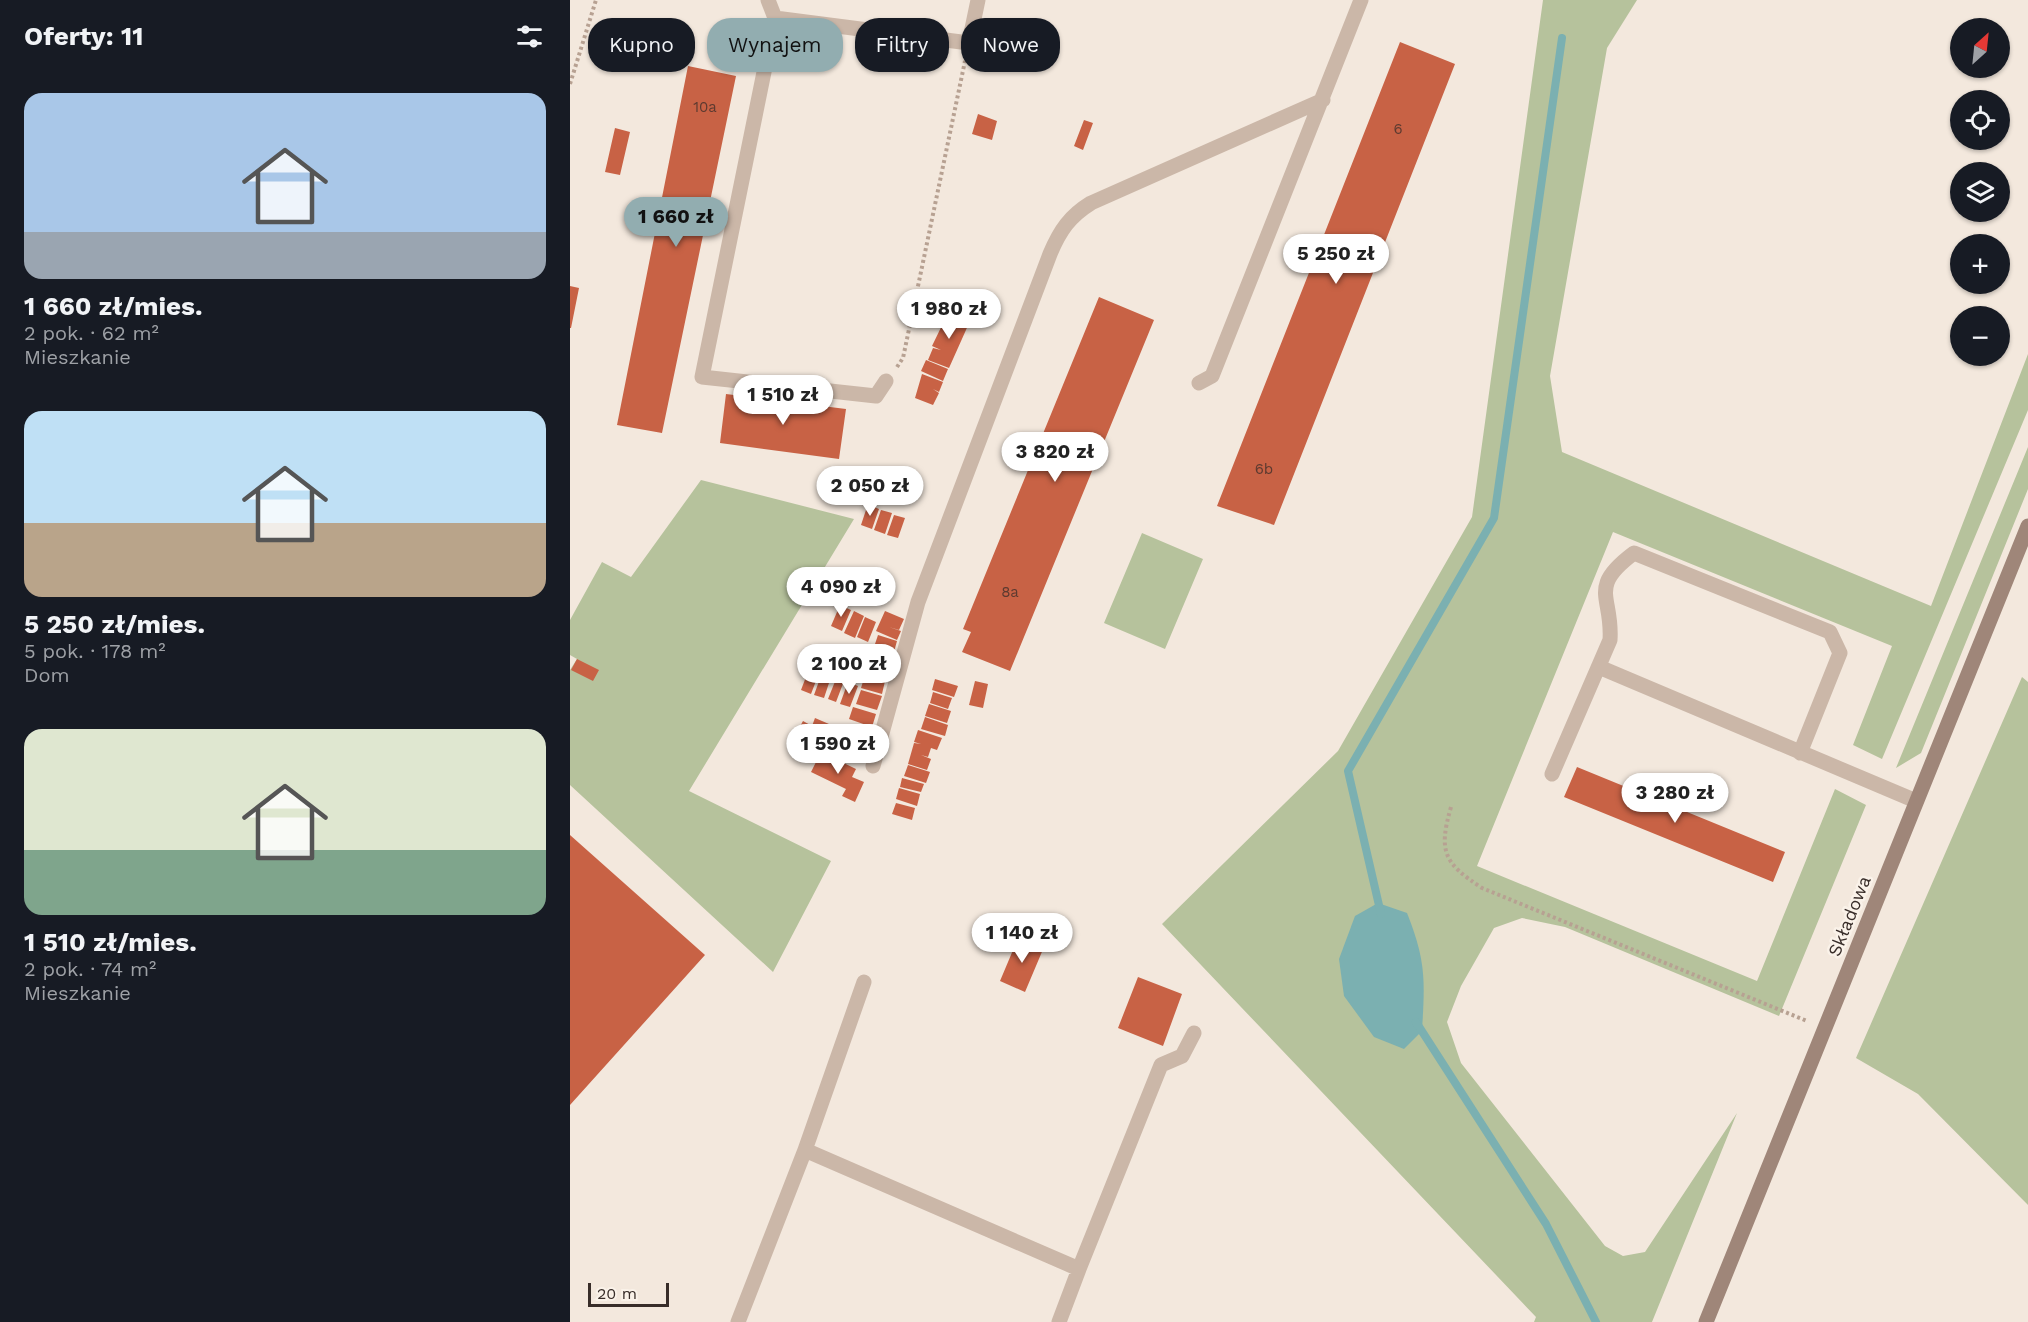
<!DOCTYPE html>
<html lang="pl">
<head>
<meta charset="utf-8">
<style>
	body { margin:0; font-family:"Work Sans",sans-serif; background:#20242c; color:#f1f3f6; height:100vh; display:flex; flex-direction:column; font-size:22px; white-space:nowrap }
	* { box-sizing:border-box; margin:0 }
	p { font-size:20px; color:#9ea1a6 }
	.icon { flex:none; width:33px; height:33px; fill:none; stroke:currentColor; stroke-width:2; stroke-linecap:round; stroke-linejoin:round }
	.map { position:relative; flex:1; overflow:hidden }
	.side { display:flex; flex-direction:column; background:#171b24; width:570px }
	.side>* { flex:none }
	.guide { position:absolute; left:18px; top:18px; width:570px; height:54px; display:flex; gap:12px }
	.needle { width:39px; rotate:27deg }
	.buttons { position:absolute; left:1380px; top:18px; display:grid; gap:12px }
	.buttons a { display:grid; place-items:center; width:60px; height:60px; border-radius:50%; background:#171b24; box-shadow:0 2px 4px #0004; font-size:30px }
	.scale { position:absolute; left:18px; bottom:15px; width:81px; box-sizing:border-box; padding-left:6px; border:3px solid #382d29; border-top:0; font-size:16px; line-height:21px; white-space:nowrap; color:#382d29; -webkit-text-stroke:4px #faf2e9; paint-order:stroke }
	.price { position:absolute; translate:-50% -51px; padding:0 14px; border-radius:21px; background:#fff; color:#222; font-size:20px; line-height:39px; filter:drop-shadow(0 2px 3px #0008) }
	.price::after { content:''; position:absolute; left:50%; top:36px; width:18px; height:14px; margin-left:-9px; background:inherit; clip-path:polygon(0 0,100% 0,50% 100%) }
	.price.current { background:#92adb0; color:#111 }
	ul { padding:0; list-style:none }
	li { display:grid; align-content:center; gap:12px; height:318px; padding:0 24px }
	li span { display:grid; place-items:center; height:186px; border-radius:18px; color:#555 }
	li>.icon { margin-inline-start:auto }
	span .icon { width:108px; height:108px; fill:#fffc; stroke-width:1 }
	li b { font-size:26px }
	h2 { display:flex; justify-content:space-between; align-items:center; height:72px; padding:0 24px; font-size:26px }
	.tag { padding:0 21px; border-radius:24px; background:#171b24; box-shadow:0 2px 4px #0004; font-size:21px; line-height:54px }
	.tag.current { background:#92adb0; color:#111 }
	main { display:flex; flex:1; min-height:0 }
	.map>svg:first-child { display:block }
	.green { fill:#b6c29c }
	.water { fill:#7bb0b1 }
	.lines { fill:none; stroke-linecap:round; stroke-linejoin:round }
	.stream { stroke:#7bb0b1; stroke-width:8 }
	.building { fill:#c86245 }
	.path { stroke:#b7a192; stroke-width:4; stroke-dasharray:3 3; stroke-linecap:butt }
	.service { stroke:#cbb7a8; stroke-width:15 }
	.minor { stroke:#cbb7a8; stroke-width:15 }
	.secondary { stroke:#9f8679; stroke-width:15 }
	.labels { text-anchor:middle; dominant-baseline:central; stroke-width:5; stroke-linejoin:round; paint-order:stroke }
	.number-label { font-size:15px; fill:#5c3a30 }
	.street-label { font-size:18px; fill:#382d29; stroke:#faf2e9 }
</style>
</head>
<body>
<main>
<section class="side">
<h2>Oferty: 11<svg class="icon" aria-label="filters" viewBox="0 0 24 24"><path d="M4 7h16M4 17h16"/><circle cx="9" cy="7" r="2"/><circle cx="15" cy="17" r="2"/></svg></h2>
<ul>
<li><span style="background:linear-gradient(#a9c7e8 75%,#9aa5b1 0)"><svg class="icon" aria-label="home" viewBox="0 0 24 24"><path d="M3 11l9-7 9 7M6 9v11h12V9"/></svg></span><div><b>1 660 zł/mies.</b><p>2 pok. · 62 m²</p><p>Mieszkanie</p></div></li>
<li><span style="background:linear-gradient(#bfe0f5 60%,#b9a48a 0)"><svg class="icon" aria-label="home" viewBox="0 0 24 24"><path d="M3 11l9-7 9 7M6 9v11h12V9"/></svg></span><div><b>5 250 zł/mies.</b><p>5 pok. · 178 m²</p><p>Dom</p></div></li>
<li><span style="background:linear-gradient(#dfe7d0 65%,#7fa58c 0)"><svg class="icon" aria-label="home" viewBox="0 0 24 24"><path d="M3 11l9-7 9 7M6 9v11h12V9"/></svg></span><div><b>1 510 zł/mies.</b><p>2 pok. · 74 m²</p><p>Mieszkanie</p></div></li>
</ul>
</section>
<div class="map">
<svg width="1458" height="1322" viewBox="0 0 1458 1322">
	<rect width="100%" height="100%" fill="#f3e8dd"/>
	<path class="green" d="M973,0h94l-30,48 -57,328 12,76 369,154 97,-252v56l-146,349 -29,-14 39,-99 -279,-114 -136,334 280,115 78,-192 31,16 -87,211 -214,-89 -43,-9 -28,10 -33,58 -14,36 14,41 144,183 18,10 22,-4 92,-139 -85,209h-118l2,-5 -374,-393 176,-173 134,-234z
		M1458,447v42l-107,264 -25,15z
		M131,480l153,39 -165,272 142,70 -58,111 -203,-187v-115l7,-11 -7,-4v-35l32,-58 29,15z
		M572,533l61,26 -38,90 -61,-26z
		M1452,677l6,5v523l-110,-111 -62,-36z"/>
	<path class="water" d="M808,903l29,10c19,48 18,67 15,118l-18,18 -30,-12 -30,-41 -5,-37 16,-43z"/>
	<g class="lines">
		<path class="stream" d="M811,914l-33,-143 146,-253 68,-480
			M846,1022l130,202 50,98"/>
	</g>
	<path class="building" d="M69,18l12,3 -8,38 -13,-3z
		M830,42l55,22 -181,461 -57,-19z
		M118,66l48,10 -74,357 -45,-8z
		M408,114l19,7 -5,19 -20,-6z
		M514,120l9,3 -10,27 -9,-4z
		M45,128l15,4 -10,43 -15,-3z
		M0,286l9,2 -8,40h-1z
		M529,297l55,23 -144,351 -48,-19 9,-20 -8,-3z
		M378,313l22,8 -21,47 -21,-8 5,-12 8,2 -9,-4z
		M356,360l22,9 -5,12 -22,-10z
		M352,374l21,8 -4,10 -6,-3 6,4 -6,12 -18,-7z
		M156,394l120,15 -7,50 -119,-16z
		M298,504l11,5 -7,20 -11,-4z
		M311,510l11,3 -7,21 -11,-4z
		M324,515l11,3 -7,20 -11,-3z
		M270,605l11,5 -9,21 -11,-5z
		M284,611l10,5 -9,22 -11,-5z
		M315,611l19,8 -5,11 -10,-3 12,4 -4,9 -21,-9z
		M295,617l11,5 -8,20 -11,-5z
		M308,635l19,6 -7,25 -20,-6 4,-12 9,1 -9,-2z
		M7,659l22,11 -6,11 -22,-11z
		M299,662l19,6 -6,26 -21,-6z
		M239,669l10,4 -8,21 -10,-4z
		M252,673l9,4 -7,21 -10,-3z
		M266,679l8,2 -8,21 -8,-3z
		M365,679l23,7 -4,11 -22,-7z
		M405,681l13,3 -5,24 -14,-3z
		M278,682l10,4 -8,21 -10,-3z
		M291,690l21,6 -5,14 -21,-6z
		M363,692l19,6 -4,11 -18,-6z
		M359,704l22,7 -4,12 -22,-7z
		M283,707l23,7 -4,13 -23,-8z
		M355,717l23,8 -3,11 -24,-7z
		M245,718l14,6 -4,8 -6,-2 6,3 -5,10 -23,-11 6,-11 9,5z
		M348,730l24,8 -5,12 -6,-2 -3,9 -7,-2 10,4 -4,11 -19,-6 6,-21 7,1 -7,-2z
		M251,752l35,17 -4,8 12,5 -9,20 -13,-6 4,-7 -35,-17z
		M338,765l22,7 -4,11 -22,-7z
		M1007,767l208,85 -12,30 -209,-85z
		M332,778l22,6 -3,8 -21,-5z
		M329,788l21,6 -3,12 -21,-7z
		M326,803l19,5 -3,12 -20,-6z
		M0,835l135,120 -135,150z
		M449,936l25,11 -19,45 -25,-11z
		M568,977l44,17 -19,52 -45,-18z"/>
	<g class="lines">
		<path class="path" d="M0,84l26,-84
			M327,367l6,-9 62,-297
			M881,807c-13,45 -7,56 31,81l325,133"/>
		<path class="service" d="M198,0l7,18 194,25 9,-43
			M205,18l-73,359 174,19 10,-15
			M1029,667l317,134
			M982,774l58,-134c3,-44 -23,-52 24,-87l196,79 10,21 -40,100
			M235,1150l274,119 82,-204 21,-9 12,-23
			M168,1322l67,-172 59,-168
			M489,1322l20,-53"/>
		<path class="minor" d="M629,383l13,-7 149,-376
			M303,766l45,-164 132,-348c10,-24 20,-38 41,-51l232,-103"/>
		<path class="secondary" d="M1136,1322l322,-796"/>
	</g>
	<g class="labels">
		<g class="number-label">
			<text x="135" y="107">10a</text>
			<text x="828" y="129">6</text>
			<text x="694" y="469">6b</text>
			<text x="440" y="592">8a</text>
		</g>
		<g class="street-label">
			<text transform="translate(1279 916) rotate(-68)">Składowa</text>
		</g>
	</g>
</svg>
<div class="buttons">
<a><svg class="needle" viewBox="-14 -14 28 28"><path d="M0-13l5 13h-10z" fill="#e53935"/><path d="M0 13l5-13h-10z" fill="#9ea1a6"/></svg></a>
<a><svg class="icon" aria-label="locate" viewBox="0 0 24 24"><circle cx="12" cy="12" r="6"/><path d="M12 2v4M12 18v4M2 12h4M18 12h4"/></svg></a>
<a><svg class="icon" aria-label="layers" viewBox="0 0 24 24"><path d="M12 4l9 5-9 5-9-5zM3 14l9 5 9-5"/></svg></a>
<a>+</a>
<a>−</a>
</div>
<div class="scale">20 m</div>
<b class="price current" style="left:106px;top:248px">1 660 zł</b>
<b class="price" style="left:766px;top:285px">5 250 zł</b>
<b class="price" style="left:379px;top:340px">1 980 zł</b>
<b class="price" style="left:213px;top:426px">1 510 zł</b>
<b class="price" style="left:485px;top:483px">3 820 zł</b>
<b class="price" style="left:300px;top:517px">2 050 zł</b>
<b class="price" style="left:271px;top:618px">4 090 zł</b>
<b class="price" style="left:279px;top:695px">2 100 zł</b>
<b class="price" style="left:268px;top:775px">1 590 zł</b>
<b class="price" style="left:1105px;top:824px">3 280 zł</b>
<b class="price" style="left:452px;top:964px">1 140 zł</b>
<div class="guide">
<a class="tag">Kupno</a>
<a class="tag current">Wynajem</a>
<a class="tag">Filtry</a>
<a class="tag">Nowe</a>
</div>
</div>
</main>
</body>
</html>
